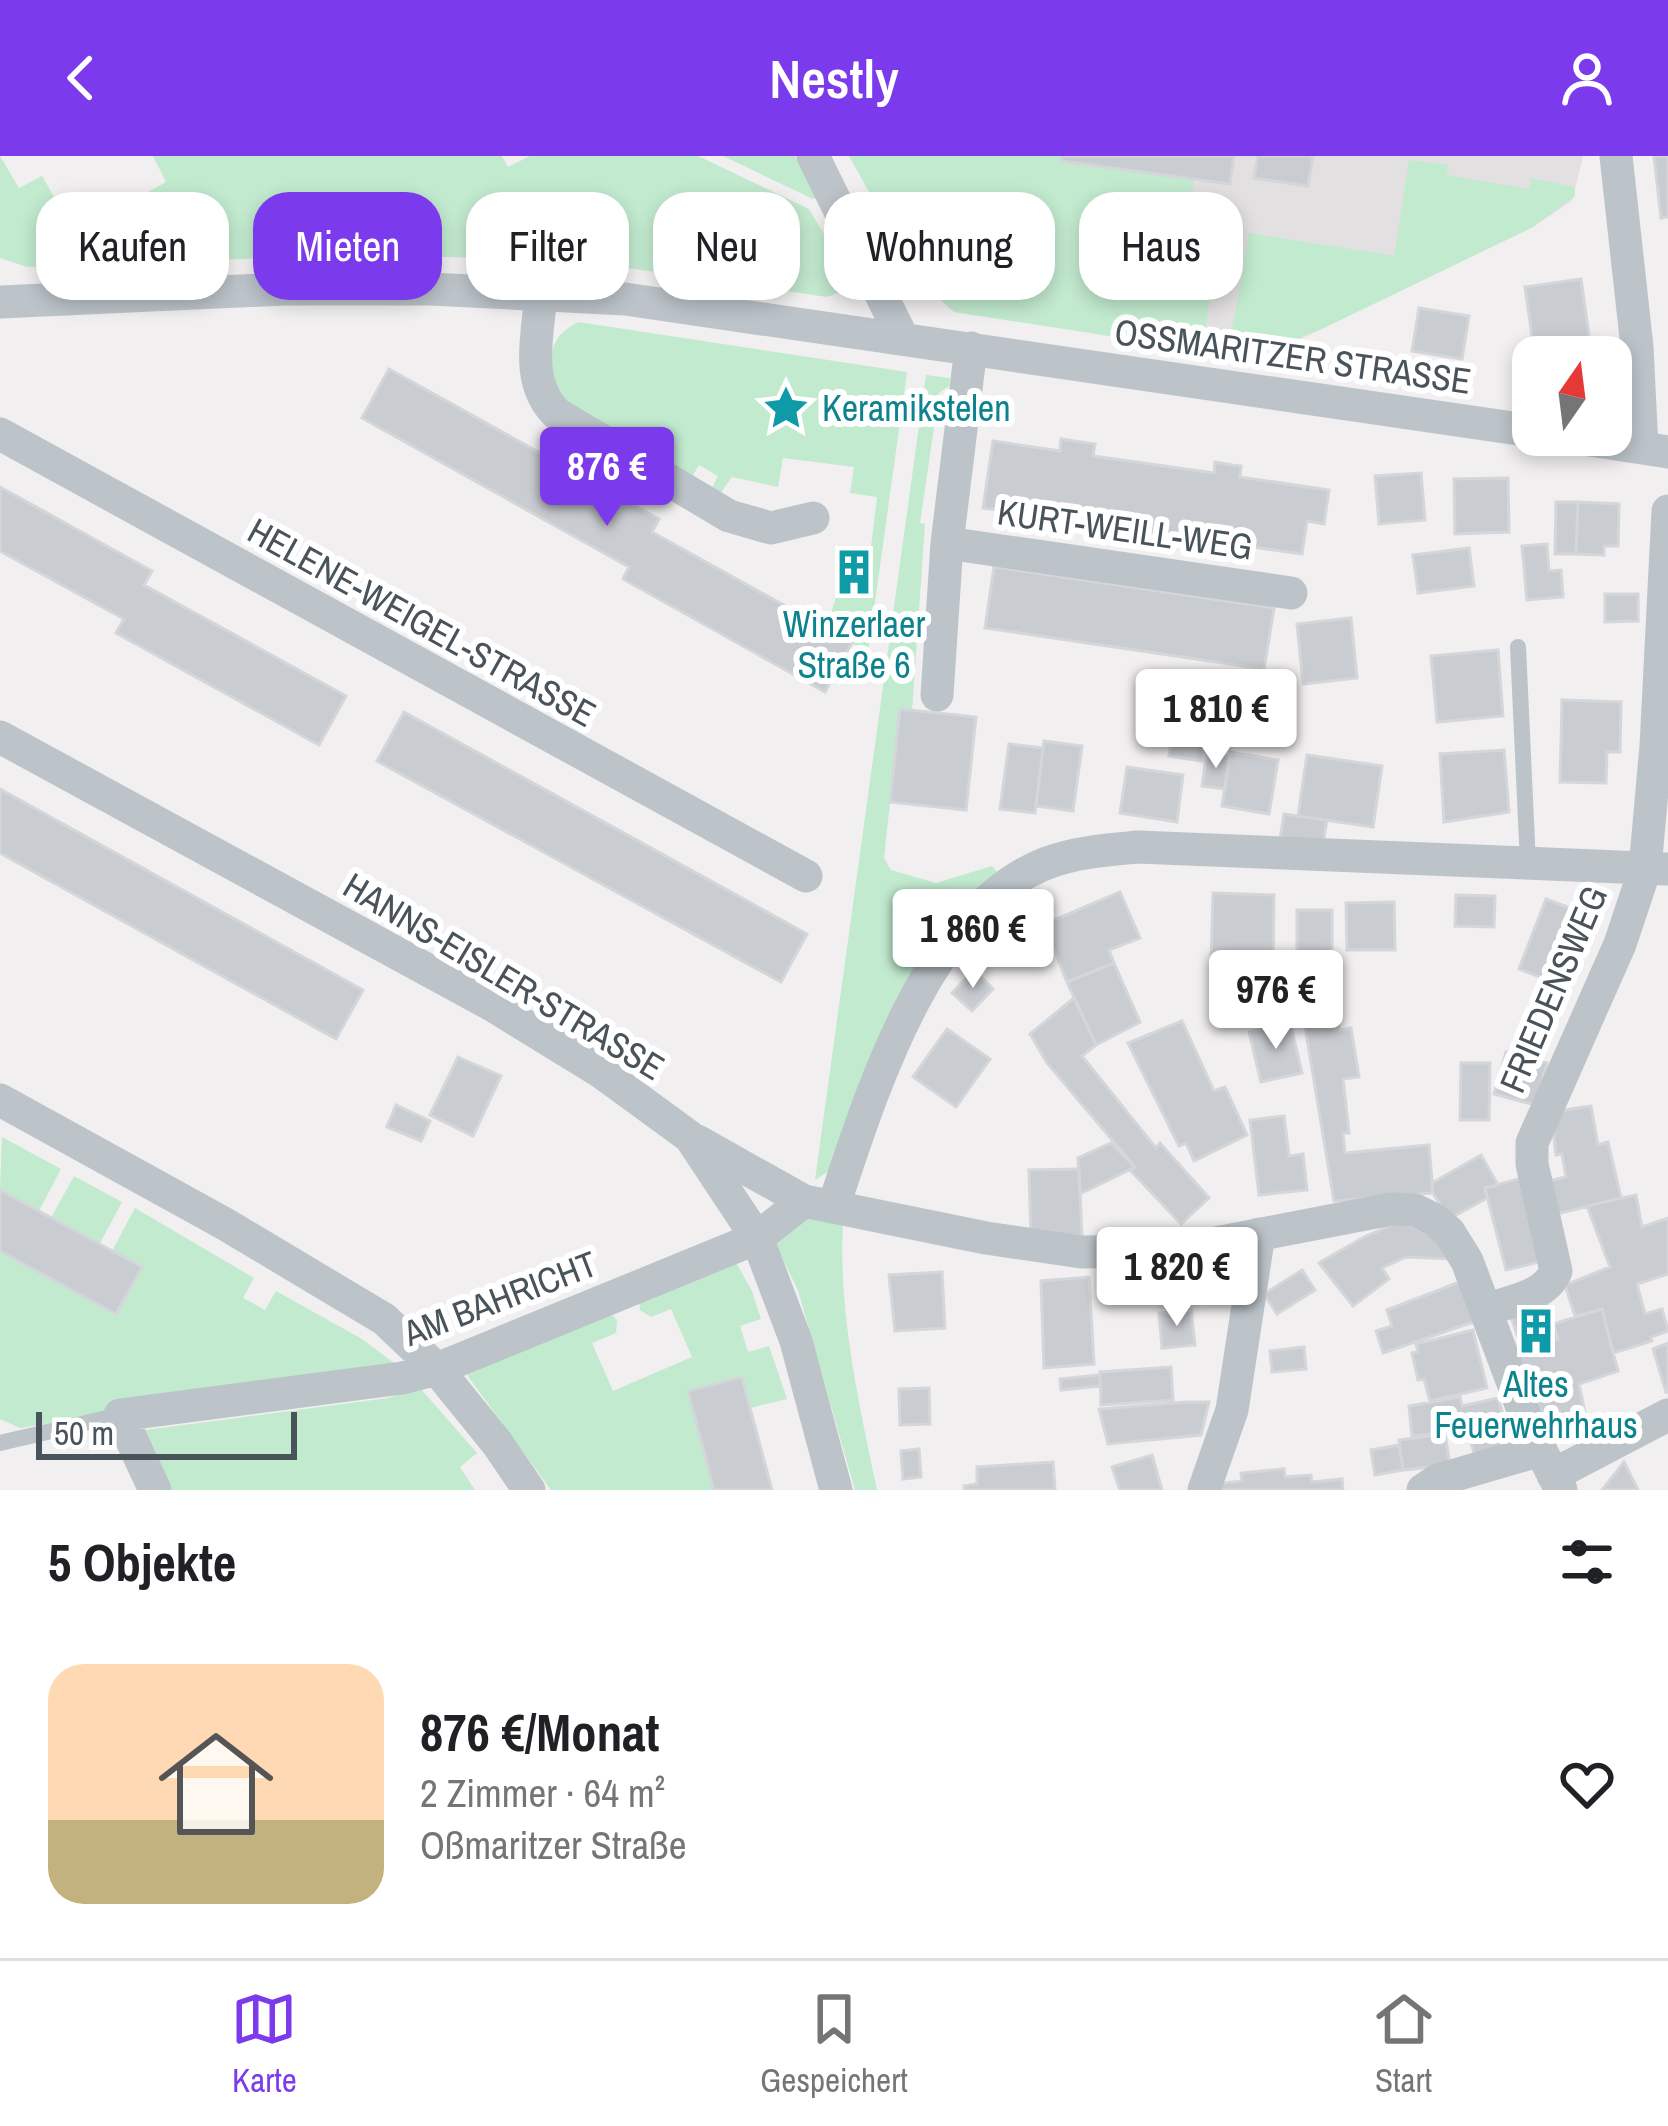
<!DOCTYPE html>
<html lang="de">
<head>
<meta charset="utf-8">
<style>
	body { margin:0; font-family:"Archivo Narrow",sans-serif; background:#f6f6f6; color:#202124; height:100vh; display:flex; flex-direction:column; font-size:45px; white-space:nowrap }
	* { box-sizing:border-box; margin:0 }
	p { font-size:39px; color:#757577 }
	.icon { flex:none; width:66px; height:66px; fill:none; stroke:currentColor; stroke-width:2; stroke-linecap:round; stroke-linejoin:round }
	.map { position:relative; height:1334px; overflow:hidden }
	.panel { display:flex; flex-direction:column; background:#fff; flex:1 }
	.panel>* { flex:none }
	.top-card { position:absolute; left:36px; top:36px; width:1596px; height:108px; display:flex; gap:24px }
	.needle { width:78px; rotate:14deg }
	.tools { position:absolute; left:1512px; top:180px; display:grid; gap:24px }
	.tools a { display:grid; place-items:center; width:120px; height:120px; border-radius:24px; background:#fff; box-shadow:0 6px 18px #0003; font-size:60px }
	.scale { position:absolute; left:36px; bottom:30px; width:261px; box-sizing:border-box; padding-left:12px; border:6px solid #49535a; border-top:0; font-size:33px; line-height:42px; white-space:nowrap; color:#49535a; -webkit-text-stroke:9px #fff; paint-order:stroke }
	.price { position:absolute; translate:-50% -102px; padding:0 27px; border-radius:12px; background:#fff; color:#222; font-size:39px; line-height:78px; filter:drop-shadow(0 3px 6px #0008) }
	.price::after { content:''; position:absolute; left:50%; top:72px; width:36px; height:27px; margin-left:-18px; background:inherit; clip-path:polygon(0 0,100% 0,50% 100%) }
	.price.selected { background:#7c3aed; color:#fff }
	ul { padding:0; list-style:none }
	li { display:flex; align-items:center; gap:36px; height:300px; padding:0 48px }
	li+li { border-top:3px solid #e0e0e0 }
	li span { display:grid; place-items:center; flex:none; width:336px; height:240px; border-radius:36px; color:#555 }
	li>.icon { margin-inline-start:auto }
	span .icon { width:144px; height:144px; fill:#fffc; stroke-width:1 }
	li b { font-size:51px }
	h2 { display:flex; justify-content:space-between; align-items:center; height:144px; padding:0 48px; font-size:51px }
	.tag { padding:0 42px; border-radius:36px; background:#fff; box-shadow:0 6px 18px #0003; font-size:42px; line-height:108px }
	.tag.selected { background:#7c3aed; color:#fff }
	header { display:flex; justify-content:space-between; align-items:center; height:156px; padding:0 48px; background:#7c3aed; color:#fff; font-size:54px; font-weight:600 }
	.menu { display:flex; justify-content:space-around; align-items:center; height:168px; border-top:3px solid #e0e0e0; background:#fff; font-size:33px; color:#757577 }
	.menu a { display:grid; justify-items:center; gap:6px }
	.menu .selected { color:#7c3aed }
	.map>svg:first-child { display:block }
	.education { fill:#e2e0e0 }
	.green { fill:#c2eacf }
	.building { fill:#c9ccd1; stroke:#d4d6da; stroke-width:3 }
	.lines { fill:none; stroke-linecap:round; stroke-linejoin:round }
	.service { stroke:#bcc4ca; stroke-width:16 }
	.minor { stroke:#bcc4ca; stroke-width:33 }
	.labels { text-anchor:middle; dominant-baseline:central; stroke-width:12; stroke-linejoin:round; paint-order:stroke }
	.street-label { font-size:36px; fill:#49535a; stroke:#fff }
	.culture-label { font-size:36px; fill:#0d838f; stroke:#fff }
</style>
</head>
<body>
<header><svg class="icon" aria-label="back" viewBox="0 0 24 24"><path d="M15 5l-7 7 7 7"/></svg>Nestly<svg class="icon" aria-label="person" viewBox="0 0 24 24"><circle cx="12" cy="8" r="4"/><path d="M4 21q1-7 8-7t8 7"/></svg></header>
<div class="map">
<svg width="1668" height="1334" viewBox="0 0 1668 1334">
	<rect width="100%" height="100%" fill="#f1efef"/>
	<path class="education" d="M849,0h734l-11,45 -39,26 -237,114 -50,13 -292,-42 -36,-33z"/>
	<path class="green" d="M0,0l19,32 23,-12 19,33 23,-13 14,24 68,-38 -13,-26h349l6,11 22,-11h168l111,53 27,45 7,19 -5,20 -11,4 -255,-37 -223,-5 -322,12 -27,-9z
		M723,0h72l23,41 -5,2z
		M849,0h213v6l132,18 -6,35 35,6 -20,120 -17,7 -232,-36 -36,-33z
		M1409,4l39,5 -1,10 82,14 2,-11 43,9 1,9 -42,31 -211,102 -48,19 -28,6 -7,-2 -8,-16 18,-103 145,23z
		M578,166l329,50 -39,280 -42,-23 13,-42 27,2 11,-92 -27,-4 4,-26 -71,-9 -5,29 -46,-10 -15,21 -8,-4 9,-18 -19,-11 -10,17 -112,-64 -27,-34c1,-31 -1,-47 28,-62z
		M926,219l24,3 -1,8 -10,7 -19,130 5,1 -13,187 -12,-1 -16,148 7,12 45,13 56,-17 7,8 -170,297 -14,9z
		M2,981l59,32 -22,42 -39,-21z
		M74,1020l48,26 -23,43 -48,-27z
		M135,1052l119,70 -11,20 22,12 11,-19 86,48 32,24 -374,65 -20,-9v-168l141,16 -29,-16z
		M797,1059l46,8c-5,89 16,181 34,267h-22l-57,-200 -22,-44 2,-13z
		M733,1101l19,34 9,28 -21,7 8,26 21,-6 18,53 -37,9 -8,-31 -28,113h-163l-84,-115 78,-38 66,-23 6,6 -1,13 -24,10 21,48 79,-34 -21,-48 -20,8 -11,-7 -1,-7z
		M420,1232l57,65 -17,14 15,23h-334l-26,-56 273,-36z"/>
	<path class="building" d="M1062,0h172l-4,28 -169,-23z
		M1258,0h55l-5,30 -54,-8z
		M1654,0h14v61l-7,1z
		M1581,123l11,78h-57l-10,-70z
		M1419,152l50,8 -7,43 -50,-8z
		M389,213l270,150 -7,13 200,111 -27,49 -202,-113 6,-12 -267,-149z
		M1061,283l34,5 -2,12 121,17 1,-11 17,3 9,1 -1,11 89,13 -5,34 -17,-3 -5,33 -319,-46 10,-67 67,10z
		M1421,317l4,47 -46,4 -4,-48z
		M1508,322l1,54 -54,2 -1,-55z
		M0,331l152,84 -8,14 202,111 -27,49 -203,-112 8,-14 -124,-68z
		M1556,346h22l-2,52h-21z
		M1578,346l41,2 -1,42h-14v9l-28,-1z
		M1547,388l2,27 12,-1 2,27 -36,3 -5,-54z
		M1469,392l5,38 -56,7 -5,-38z
		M843,398l27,2 -4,34 -27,-3z
		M994,411l280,41 -10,61 -279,-41z
		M1605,438h33v27l-33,1z
		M1351,462l6,60 -54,6 -6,-60z
		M1498,494l5,66 -66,6 -6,-66z
		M1562,544l59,2 -1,50h-13l-1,31 -46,-1z
		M900,553l76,8 -10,93 -76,-8z
		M404,556l403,222 -26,48 -404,-221z
		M1175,560l33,6 -6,39 -33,-5z
		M1044,585l38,5 -9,65 -37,-5z
		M1009,588l34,4 -8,65 -35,-4z
		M1504,594l5,62 -65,10 -4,-68z
		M1207,596l23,4 -5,33 -23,-3z
		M1230,596l48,8 -9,54 -47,-8z
		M1307,599l75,11 -9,61 -75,-11z
		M1127,611l56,8 -6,47 -57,-9z
		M0,633l363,201 -27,49 -336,-186z
		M1284,658l43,6 -4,24 -44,2z
		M1120,736l20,46 -31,12 5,13 -47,19 -23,-58z
		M1213,737l61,2 -1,71 -62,-1z
		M1456,739l39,1 -1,31 -39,-1z
		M1546,743l46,17 -28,70 -45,-17z
		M1394,746l1,48h-48l-1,-47z
		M1297,754h35v42h-10v13h-25z
		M1114,807l26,59 -44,23 -29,-63z
		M974,814l19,19 -21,22 -20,-18z
		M1074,842l22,47 -14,11 74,92 4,-5 49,55 -28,26 -50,-53 4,-4 -88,-104 -17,-29z
		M1336,852l4,22 11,-2 8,49 -16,2 6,54h-6l2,20 84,-8 4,48 -99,8 -31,-187z
		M1182,865l32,70 11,-4 22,48 -53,26 -8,-18 -7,3 -51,-103z
		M1290,866l12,51 -41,9 -12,-50z
		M947,873l43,30 -34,48 -43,-30z
		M1506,896l41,11 -12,42 -41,-11z
		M458,901l43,19 -28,60 -43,-21z
		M1461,907h29l-1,57h-29z
		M396,949l34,16 -9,20 -34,-14z
		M1591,950l7,39 10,-3 13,56 -68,17 -9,-33 22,-5 -4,-23 -6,1 -5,-43z
		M1284,960l5,40 14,-2 4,36 -48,5 -9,-75z
		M1111,987l24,24 -55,27 -2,-36z
		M1481,999l17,30 -13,3 2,10 -38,21 -16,-26 -1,-10z
		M1079,1013l3,67 -51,1 -2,-67z
		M1530,1020l21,83 -45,11 -21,-82z
		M0,1034l142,77 -26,47 -116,-63z
		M1636,1039l6,32 26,-9v56l-31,10 8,30 17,-5 6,22 -17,6 1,4 -39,12 -11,-44 -27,7 -10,-31 45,-18 -23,-61z
		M1401,1065l41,20 10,18 -46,-2 -24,11 7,11 -36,27 -34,-43 45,-26z
		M1145,1106l3,30 -44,5 -2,-31z
		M1302,1114l13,20 -38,24 -13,-20z
		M942,1116l3,56 -50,3 -6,-56z
		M1089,1121l5,87 -50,4 -3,-87z
		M1465,1124l14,40 -96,33 -7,-22 16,-5 -5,-16z
		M1547,1149l11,34 -35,12 -12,-34z
		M1602,1153l16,62 -39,13 7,33 -28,8 -11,-2 -34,-69 45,-15 -5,-15z
		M1191,1154l4,35 -33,3 -3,-35z
		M1473,1174l14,58 -57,13 -6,-22 -6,1 -6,-27 6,-1 -2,-8z
		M1668,1187v48l-2,1 -13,-43z
		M1304,1191l2,22 -34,3 -2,-21z
		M1171,1211l2,33 -72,5 -1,-33z
		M1100,1219v11l-39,4 -1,-11z
		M742,1221l8,31 22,82h-58l-26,-99z
		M929,1232l1,36 -30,1 -1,-36z
		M1460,1241l2,9 36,-8 16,52 -38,10 -9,-30 -55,6 -3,-30z
		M1186,1246h23l-8,33 -93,9 -9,-35z
		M1445,1278l5,31 -47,5 -4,-30z
		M1399,1289l4,25 -28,5 -4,-25z
		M919,1293l2,28 -18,2 -2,-28z
		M1152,1299l10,35h-42l-8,-23z
		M1053,1306l2,28h-90l-1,-4 13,-2v-17z
		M1624,1306l14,28h-36z
		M1284,1313l1,8 26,-2 1,7 30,-3 1,11h-127l-1,-6 27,-3 -1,-8z"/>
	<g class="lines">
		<path class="service" d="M1518,491l10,217
			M0,1287l120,-28"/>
		<path class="minor" d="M813,0l90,183
			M1616,0l21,191 5,101
			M541,138c-3,41 -17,88 16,120l172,102 42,12 42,-10
			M0,146l284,-13h147l194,10 908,132
			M0,278l806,442
			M1557,279l111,17
			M947,387l344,50
			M937,539l10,-152 24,-195
			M0,581l492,268 109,67 89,65 67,101 39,103 40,149
			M0,944l225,124 159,95 53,50 60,74 32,47
			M697,985l107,60 182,37 95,14 94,-1 216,-42 24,1 20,10 14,12 18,29 64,170 30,59
			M834,1049c37,-111 93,-296 213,-342 29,-11 60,-13 91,-16l530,22
			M1488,1153c24,-8 58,-13 68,-38l-24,-107v-21l88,-199 25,-75 11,-123 12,-235
			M1553,1319l115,-60
			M155,1334l-35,-75 282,-37 35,-9 320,-131 47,-37
			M1204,1334l28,-80 27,-176
			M1423,1334l15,-10 103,-30"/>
	</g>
	<defs>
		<g id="sight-bare" transform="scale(3.6)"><path d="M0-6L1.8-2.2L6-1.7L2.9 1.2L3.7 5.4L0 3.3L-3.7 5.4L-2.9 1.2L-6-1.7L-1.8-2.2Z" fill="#0f9aa8" stroke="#fff" stroke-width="2.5" paint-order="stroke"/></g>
		<g id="building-bare" transform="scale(3.6)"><path d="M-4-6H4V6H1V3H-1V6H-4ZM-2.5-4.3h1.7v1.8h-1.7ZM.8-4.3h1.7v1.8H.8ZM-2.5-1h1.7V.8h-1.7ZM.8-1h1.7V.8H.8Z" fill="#0f9aa8" stroke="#fff" stroke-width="2.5" paint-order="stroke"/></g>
	</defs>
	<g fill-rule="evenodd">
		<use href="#sight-bare" x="786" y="252"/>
		<use href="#building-bare" x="854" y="416"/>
		<use href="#building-bare" x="1536" y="1175"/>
	</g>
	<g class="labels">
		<g class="street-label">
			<text transform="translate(1293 200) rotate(8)">OSSMARITZER STRASSE</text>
			<text transform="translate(1125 373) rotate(8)">KURT-WEILL-WEG</text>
			<text transform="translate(422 466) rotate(29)">HELENE-WEIGEL-STRASSE</text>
			<text transform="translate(504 820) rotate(31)">HANNS-EISLER-STRASSE</text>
			<text transform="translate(1553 833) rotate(-67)">FRIEDENSWEG</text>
			<text transform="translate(500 1142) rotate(-21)">AM BAHRICHT</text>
		</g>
		<g class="culture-label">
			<text x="822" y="252" text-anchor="start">Keramikstelen</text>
			<text x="854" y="468">Winzerlaer<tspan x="854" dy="41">Straße 6</tspan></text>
			<text x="1536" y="1228">Altes<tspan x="1536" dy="41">Feuerwehrhaus</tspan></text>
		</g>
	</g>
</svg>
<div class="tools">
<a><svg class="needle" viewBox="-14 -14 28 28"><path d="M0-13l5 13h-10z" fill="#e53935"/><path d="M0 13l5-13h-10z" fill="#757577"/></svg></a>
</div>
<div class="scale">50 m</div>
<b class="price selected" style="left:607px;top:373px">876 €</b>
<b class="price" style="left:1216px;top:615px">1 810 €</b>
<b class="price" style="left:973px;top:835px">1 860 €</b>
<b class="price" style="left:1276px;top:896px">976 €</b>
<b class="price" style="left:1177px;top:1173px">1 820 €</b>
<div class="top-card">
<a class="tag">Kaufen</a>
<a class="tag selected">Mieten</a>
<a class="tag">Filter</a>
<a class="tag">Neu</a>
<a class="tag">Wohnung</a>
<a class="tag">Haus</a>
</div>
</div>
<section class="panel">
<h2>5 Objekte<svg class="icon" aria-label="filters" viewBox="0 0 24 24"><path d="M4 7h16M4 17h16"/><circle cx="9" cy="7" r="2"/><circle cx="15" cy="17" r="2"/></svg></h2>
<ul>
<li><span style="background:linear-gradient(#ffd9b3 65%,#c2b280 0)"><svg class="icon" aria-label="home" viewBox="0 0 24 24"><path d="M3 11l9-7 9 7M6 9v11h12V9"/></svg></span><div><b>876 €/Monat</b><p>2 Zimmer · 64 m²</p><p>Oßmaritzer Straße</p></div><svg class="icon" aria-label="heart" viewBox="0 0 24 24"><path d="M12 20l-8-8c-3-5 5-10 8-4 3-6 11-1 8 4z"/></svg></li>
</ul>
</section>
<nav class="menu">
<a class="selected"><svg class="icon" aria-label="map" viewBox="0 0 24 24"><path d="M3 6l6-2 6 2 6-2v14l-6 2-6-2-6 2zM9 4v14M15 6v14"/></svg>Karte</a>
<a><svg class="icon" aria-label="saved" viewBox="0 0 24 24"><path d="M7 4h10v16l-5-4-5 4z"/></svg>Gespeichert</a>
<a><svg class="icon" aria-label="home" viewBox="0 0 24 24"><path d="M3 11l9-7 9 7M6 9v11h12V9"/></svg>Start</a>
</nav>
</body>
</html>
